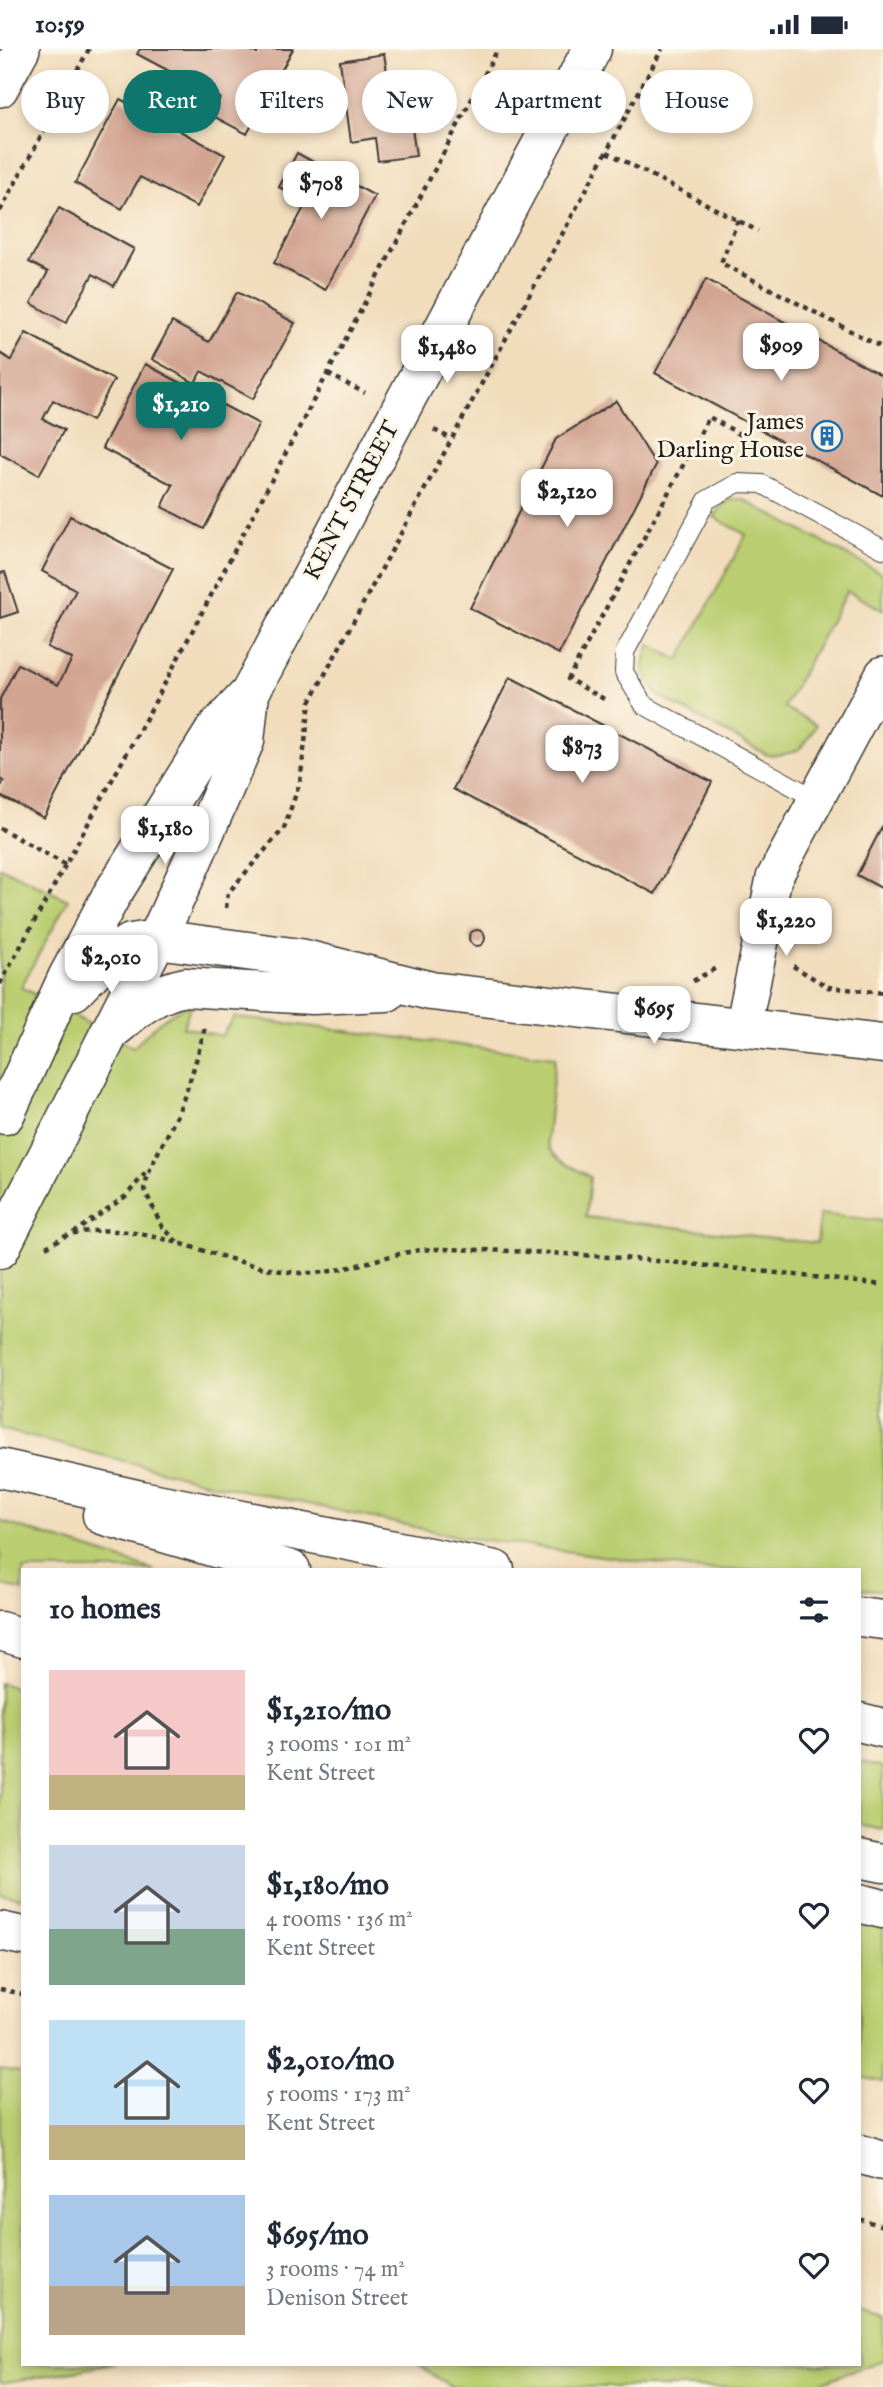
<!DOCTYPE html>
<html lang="en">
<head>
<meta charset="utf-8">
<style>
	body { margin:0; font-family:"IM FELL English",serif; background:#f6f6f7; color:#1f2937; height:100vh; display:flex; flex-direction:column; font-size:26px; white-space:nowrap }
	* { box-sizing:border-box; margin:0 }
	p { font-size:23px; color:#747a83 }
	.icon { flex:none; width:38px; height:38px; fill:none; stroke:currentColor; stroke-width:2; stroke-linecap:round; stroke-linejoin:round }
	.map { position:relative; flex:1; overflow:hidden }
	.drawer { position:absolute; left:21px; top:1519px; width:840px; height:798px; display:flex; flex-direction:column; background:#fff; border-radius:0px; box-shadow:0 4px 10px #0003 }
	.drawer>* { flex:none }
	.banner { position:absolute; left:21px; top:21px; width:842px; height:63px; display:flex; gap:14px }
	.price { position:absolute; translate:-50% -60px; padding:0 16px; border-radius:14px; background:#fff; color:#222; font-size:23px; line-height:46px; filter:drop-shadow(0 2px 4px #0008) }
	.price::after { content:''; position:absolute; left:50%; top:42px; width:21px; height:16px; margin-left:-10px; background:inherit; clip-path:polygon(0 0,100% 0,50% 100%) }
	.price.selected { background:#0f766e; color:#fff }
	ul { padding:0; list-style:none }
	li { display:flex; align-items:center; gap:21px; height:175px; padding:0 28px }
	li span { display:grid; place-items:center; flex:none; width:196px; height:140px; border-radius:0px; color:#555 }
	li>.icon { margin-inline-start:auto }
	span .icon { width:84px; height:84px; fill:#fffc; stroke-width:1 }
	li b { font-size:30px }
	h2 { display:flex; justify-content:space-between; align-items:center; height:84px; padding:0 28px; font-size:30px }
	.tag { padding:0 24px; border-radius:32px; background:#fff; box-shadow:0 4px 10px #0003; font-size:24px; line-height:63px }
	.tag.selected { background:#0f766e; color:#fff }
	.status { display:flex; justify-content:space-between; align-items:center; height:49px; padding:0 35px; background:#fff; direction:ltr }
	.status svg { height:19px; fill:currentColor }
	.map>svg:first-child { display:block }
	.green { fill:#bacd70; stroke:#6b7446; stroke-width:2 }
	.building { fill:#d2a492 }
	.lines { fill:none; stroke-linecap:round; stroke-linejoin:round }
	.lane-casing { stroke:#3c3934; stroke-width:20 }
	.street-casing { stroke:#3c3934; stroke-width:38 }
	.secondary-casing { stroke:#3c3934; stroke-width:41 }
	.highway-casing { stroke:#3c3934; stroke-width:41 }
	.path { stroke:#3c3934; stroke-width:4.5; stroke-dasharray:5 5; stroke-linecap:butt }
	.lane { stroke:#fff; stroke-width:18 }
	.street { stroke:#fff; stroke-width:35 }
	.secondary { stroke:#fff; stroke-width:38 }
	.highway { stroke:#fff; stroke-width:38 }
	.labels { text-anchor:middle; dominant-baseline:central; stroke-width:6; stroke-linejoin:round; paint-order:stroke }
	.poi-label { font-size:24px; fill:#1c1c1c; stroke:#fcf5e5; text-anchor:end }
	.street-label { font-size:24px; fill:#1c1c1c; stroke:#fcf5e5 }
</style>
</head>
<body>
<div class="status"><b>10:59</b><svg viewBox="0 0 49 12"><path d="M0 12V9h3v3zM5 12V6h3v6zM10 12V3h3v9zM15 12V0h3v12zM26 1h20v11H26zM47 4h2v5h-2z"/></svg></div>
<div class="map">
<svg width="883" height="2338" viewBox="0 0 883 2338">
	<rect width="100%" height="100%" fill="#fcf5e5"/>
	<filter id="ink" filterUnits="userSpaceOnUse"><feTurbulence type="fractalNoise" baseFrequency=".0143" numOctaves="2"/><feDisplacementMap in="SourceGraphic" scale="14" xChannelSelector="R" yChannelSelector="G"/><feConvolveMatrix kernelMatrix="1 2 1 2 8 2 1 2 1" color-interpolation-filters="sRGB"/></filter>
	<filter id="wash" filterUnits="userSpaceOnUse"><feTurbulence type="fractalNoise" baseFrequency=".00686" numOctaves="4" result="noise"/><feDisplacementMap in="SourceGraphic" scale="28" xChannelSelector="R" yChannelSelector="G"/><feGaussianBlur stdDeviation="1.57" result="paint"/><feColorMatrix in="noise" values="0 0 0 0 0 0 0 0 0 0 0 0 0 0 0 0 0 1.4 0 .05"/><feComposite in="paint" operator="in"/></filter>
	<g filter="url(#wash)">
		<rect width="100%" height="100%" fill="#f1dcbb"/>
		<path class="green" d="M735,450l9,1 139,74v36l-36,-19 -63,116 32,18c-14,26 -18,30 -49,30l-108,-59c-16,-22 -20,-25 -9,-51l29,15 67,-125 -32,-18 12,-16z
			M0,818l68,33 -47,87 112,61c21,-22 29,-32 58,-44l-8,23 38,9 13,-19 321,40 -8,83c3,20 27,27 43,37l-4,40 231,26 3,-29 63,7v369l-24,-1v-19h-157l-246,-34 -247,-53 -209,-54z
			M0,1472l154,49h-131v21l-23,-7z
			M0,1634l23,7v208l-23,-4z
			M859,1712l24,6v63l-24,-5z
			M859,1871l24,6v156l-24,-5z
			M0,2020l23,4v291h93l-116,19z
			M859,2262l24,7v42l-75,27h-357l-33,-23h441z"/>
		<g id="blocks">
			<path class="building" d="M140,0h108l9,5 2,-5h34l-46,85 -36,-19 9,-17 -83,-44z
				M384,5l6,35 16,-2 10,69 -38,5 -3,-23 -24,4 -11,-81z
				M120,50l105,56 -28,52 -57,-30 -18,32 -47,-26z
				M297,104l78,43 -50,94 -51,-27 33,-61 -28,-15z
				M59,159l75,41 -20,37 -21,-12 -27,49 -35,-20 17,-31 -19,-10z
				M706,230l177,97v120l-228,-123z
				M237,243l58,31 -42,76 -52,-28 -6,12 -43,-24 20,-37 37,20z
				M26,284l88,47 -22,41 -39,-21 -10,19 21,11 -25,45 -39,-21v-101l11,7z
				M145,315l114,60 -55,105 -42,-22 11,-22 -71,-37z
				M616,352l40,64 -97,189 -89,-46 86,-169z
				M70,467l103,53 -129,249 -44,-22v-8l4,-7 -4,-2v-80l18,-35 40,21 14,-26 -25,-12 29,-57 -34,-19z
				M5,523l13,40 -18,6v-45z
				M510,628l202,105 -57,112 -202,-105z
				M883,776v64l-26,-14z
				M469 889a8 8 0 1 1 16 0a8 8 0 1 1-16 0Z"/>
		</g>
	</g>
	<g filter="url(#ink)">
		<use href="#blocks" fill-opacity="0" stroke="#3c3934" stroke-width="2"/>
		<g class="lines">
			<g class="lane-casing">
				<path id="lane" d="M816,750l-172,-94 -20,-33 1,-20 82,-152 31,-17 24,1 121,65"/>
			</g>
			<g class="street-casing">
				<path id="street" d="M0,40l22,-40
					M743,978l31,-149 109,-204"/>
			</g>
			<g class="secondary-casing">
				<path id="secondary" d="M74,942l35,-36 22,-12 26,-4 143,19 131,33 452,53
					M117,977c21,-19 39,-33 68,-39l127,8 75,-3
					M5,1066l62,-137 44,-82 104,-166 35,-37 342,-644
					M0,1200l157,-310 35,-77 53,-121 5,-48
					M0,1882l23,5
					M859,2105l24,7"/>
			</g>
			<g class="highway-casing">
				<path id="highway" d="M0,1063l19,-27
					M0,1419l141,32 354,70
					M102,1466l189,55
					M859,1568l24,3
					M0,1582l23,7
					M859,1673l24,6
					M859,1809l24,5
					M859,1854l24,6"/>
			</g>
			<path class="path" d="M607,103l151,79
				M0,162l89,-162
				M738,171l-17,43 162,85
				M328,325l37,19
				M434,381l18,9
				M604,650l-36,-20 141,-262 70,39
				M0,779l66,37
				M226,859l2,-15 56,-65 16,-46 10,-80 352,-653
				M793,917l35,21 55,6
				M693,932l23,-13
				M0,935l156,-284 342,-651
				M73,1184l53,-37 21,-25
				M177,1193l-15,-16 -18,-37c7,-29 24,-52 35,-79 11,-27 19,-55 26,-83
				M46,1198c9,-5 19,-12 28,-14 82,-14 153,37 229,40 45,2 91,-25 136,-24 148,2 297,19 444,36
				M0,1940l23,5
				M859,2170l24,7"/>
			<use href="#lane" class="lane"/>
			<use href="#street" class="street"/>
			<use href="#secondary" class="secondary"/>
			<use href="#highway" class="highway"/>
		</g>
	</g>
	<defs>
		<g id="building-ring" transform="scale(1.575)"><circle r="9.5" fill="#fcf5e5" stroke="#1f6fb2" stroke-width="1.5"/><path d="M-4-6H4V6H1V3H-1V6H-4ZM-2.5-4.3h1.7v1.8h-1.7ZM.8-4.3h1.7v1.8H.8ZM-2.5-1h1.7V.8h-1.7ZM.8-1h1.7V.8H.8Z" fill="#1f6fb2"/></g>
	</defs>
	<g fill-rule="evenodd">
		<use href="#building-ring" x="827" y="387"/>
	</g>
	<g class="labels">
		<g class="poi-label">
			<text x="804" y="373">James<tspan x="804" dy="28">Darling House</tspan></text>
		</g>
		<g class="street-label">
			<text transform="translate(352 452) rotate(-62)">KENT STREET</text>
		</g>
	</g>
</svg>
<b class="price" style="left:321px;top:172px">$708</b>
<b class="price" style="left:781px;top:334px">$909</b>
<b class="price" style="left:447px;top:336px">$1,480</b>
<b class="price selected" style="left:181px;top:393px">$1,210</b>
<b class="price" style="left:567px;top:480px">$2,120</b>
<b class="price" style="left:582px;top:736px">$873</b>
<b class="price" style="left:165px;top:817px">$1,180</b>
<b class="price" style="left:786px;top:909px">$1,220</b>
<b class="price" style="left:111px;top:946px">$2,010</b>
<b class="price" style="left:654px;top:997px">$695</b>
<div class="banner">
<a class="tag">Buy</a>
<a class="tag selected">Rent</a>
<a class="tag">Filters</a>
<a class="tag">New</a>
<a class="tag">Apartment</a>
<a class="tag">House</a>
</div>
<section class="drawer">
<h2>10 homes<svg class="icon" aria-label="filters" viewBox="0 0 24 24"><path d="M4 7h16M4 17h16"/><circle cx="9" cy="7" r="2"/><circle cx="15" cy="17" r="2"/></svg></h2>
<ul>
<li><span style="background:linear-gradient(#f6c9c9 75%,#c2b280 0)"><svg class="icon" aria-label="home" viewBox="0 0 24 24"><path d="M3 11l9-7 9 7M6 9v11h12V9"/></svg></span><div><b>$1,210/mo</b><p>3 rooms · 101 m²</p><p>Kent Street</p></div><svg class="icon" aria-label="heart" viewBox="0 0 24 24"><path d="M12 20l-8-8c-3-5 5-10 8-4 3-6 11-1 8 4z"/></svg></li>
<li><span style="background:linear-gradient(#c9d6e8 60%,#7fa58c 0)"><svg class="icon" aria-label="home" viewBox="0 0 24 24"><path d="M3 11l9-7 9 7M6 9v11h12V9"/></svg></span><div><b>$1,180/mo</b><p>4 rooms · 136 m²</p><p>Kent Street</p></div><svg class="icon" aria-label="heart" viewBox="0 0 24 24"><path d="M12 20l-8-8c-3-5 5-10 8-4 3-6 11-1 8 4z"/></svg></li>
<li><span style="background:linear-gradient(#bfe0f5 75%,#c2b280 0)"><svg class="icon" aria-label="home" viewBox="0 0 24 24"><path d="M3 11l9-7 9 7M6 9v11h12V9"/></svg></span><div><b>$2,010/mo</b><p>5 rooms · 173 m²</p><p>Kent Street</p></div><svg class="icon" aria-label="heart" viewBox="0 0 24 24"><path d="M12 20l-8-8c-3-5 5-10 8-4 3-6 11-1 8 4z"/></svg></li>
<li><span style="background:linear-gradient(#a9c7e8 65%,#b9a48a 0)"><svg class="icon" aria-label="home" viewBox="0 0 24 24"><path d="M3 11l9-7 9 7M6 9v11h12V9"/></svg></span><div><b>$695/mo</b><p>3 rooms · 74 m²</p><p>Denison Street</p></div><svg class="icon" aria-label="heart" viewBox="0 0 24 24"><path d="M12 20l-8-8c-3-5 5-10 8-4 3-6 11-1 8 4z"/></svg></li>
</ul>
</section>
</div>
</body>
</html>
